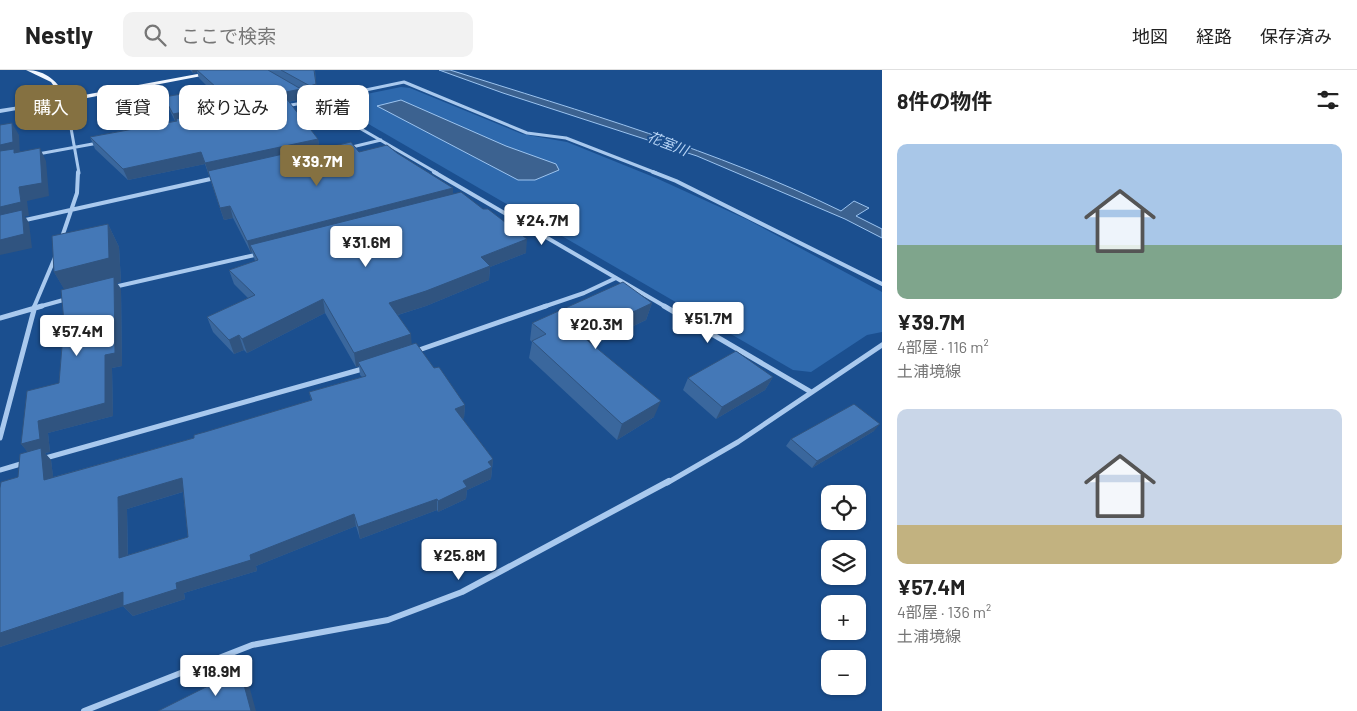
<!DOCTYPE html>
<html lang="ja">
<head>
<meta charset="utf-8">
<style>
	body { margin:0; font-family:Barlow,"Noto Sans JP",sans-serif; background:#f2f2f2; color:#222; height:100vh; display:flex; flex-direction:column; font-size:19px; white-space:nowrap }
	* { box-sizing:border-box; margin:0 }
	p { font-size:16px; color:#767676 }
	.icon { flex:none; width:28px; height:28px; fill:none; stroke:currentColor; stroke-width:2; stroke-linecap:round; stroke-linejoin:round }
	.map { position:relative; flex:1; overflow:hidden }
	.details { display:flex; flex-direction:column; background:#fff; width:475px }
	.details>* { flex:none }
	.banner { position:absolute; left:15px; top:15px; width:475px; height:45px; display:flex; gap:10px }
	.tools { position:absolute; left:821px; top:415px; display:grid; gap:10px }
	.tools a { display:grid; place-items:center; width:45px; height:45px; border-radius:10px; background:#fff; box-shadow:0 1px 4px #0004; font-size:25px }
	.price { position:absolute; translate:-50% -42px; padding:0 11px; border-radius:5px; background:#fff; color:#222; font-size:16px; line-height:32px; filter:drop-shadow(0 1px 2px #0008) }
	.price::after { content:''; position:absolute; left:50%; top:30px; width:15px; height:11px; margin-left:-8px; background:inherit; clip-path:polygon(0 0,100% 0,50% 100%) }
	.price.on { background:#857141; color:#fff }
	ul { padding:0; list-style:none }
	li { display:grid; align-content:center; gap:10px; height:265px; padding:0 15px }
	li span { display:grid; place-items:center; height:155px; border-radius:10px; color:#555 }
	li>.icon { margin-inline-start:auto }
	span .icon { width:90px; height:90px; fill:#fffc; stroke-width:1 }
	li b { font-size:21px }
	h2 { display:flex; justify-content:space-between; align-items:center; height:60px; padding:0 15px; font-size:21px }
	.pill { padding:0 18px; border-radius:10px; background:#fff; box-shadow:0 1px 4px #0004; font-size:18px; line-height:45px }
	.pill.on { background:#857141; color:#fff }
	header { display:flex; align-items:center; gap:30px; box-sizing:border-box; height:70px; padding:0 25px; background:#fff; border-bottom:1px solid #e0e0e0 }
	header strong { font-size:24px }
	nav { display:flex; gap:28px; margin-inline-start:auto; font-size:18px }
	.search { width:350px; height:45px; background:#f2f2f2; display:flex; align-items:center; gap:12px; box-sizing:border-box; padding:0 18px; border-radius:10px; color:#767676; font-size:19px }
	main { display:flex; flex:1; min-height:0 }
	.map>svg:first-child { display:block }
	.green { fill:#2e69ad }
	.water { fill:#3c6290; stroke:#9cc4f0 }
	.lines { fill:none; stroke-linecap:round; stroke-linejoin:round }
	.minor-far3 { stroke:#a9c9ee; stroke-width:3 }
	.minor-far2 { stroke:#a9c9ee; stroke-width:4 }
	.minor-far1 { stroke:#a9c9ee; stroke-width:5 }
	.minor { stroke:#a9c9ee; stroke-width:6 }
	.tertiary { fill:#a9c9ee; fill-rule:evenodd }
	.primary { fill:#f0f6ff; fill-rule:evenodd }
	.wall { fill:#3a679d; fill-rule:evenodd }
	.shaded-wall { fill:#305480 }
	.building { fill:#4478b7; stroke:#305480; fill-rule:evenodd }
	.labels { text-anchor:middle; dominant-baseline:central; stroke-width:4; stroke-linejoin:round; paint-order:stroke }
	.far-water-label { font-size:14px; font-style:italic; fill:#b5d3f5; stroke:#1b4f8f }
</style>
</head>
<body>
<header>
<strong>Nestly</strong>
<div class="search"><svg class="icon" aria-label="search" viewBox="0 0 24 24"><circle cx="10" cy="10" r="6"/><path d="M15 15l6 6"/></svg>ここで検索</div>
<nav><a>地図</a><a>経路</a><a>保存済み</a></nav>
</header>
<main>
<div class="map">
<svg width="882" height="641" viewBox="0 0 882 641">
	<rect width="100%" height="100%" fill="#1b4f8f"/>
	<path class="green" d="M401,17l9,1 112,46 45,8 89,36 92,42 134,72v40l-15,3 -56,37 -18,-2 -459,-266 3,-4z"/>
	<path class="water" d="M439,0h11c133,42 266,80 391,141l13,-10 15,7 -13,8 26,13v9l-37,-19 -148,-63 -194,-63z
		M401,30l105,46 50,18 3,6 -24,10h-17l-141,-74z"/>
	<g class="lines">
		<path class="minor-far3" d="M297,21l16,10 91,-19 123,51 39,5 90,35
			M66,30l13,73
			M286,36l27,-5 124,72
			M348,78l33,-8
			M38,84l60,-11"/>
		<path class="minor-far2" d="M434,102l232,135
			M653,102l23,9 206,103
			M21,151l194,-43
			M61,170l16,-47 1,-21
			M114,217l145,-33
			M34,237l22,-52
			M38,237l29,-8
			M543,237l41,-14 32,-15"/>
		<path class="minor-far1" d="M664,236l147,86
			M0,248l42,-12
			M416,281l130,-45
			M0,368l35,-132
			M42,389l324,-91
			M0,400l24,-7
			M667,413l71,-41 144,-97"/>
		<path class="minor" d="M84,641l168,-66 136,-25 74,-28 207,-111"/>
		<path class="tertiary" d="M66,29h2v2l-68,12v-4z"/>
		<path class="primary" d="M26,0c21,0 31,12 42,28l151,-28h14l-167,32 -2,-1 -13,-19z"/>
	</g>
	<path class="wall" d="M190,0h125l2,24 -6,2 -10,-6 1,9 -14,3 30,37 1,7 6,2 34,4 38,1 56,35v6l73,59 -36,14 -1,13 -63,26 -28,9 13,29 23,24 31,37 -1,13 -2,1 31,40 -2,20 -24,11 -1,9 -28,13 -1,-2 -77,29 -4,-13 -100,40 1,5 -73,22 1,6 -52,17 -10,-10 -123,41v-159l18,-11 10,-25 -7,-8 38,-61 5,-61 1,-32 -11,-18 54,-48 11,23 2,35 -4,1 4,6 1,77 -10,2 1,48 -65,17 2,19 -5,1 6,7 2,17 141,-39 117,-38 -2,-8 53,-15 -2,-2 -1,-9 -3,1 -31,-54 -78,40 -3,-3 -10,4 -21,-22 -6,-15 41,-19 -14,-14 -5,-14 26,-9 -3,-9 -1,1 -18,-35 -9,2 -19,-56 -77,16 -33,-31 -5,-12 85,-16 -7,-14 -4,-10 46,-8 -11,-11 -2,-6 -4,1zM183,422l5,45 -60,18 -1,-46z
		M652,233l-6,17 -52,25 60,72 -37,23 -88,-82 3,-16 -2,-2 2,-17z
		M773,307l-8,13 -49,29 -33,-29 5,-12z
		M874,361l-62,37 -26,-22 5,-7z"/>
	<path class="shaded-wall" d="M192,0h5v2l-4,1z
		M314,0l3,24 -6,2 -1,-10z
		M301,19l1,10 -126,25 -3,-10z
		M12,53l7,12 1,20 -20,4v-14z
		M318,69l2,11 -111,25 -4,-12z
		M40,78l6,13 3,35 -22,5 2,15h-4l4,7 3,25 -32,7v-48l19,-20z
		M201,82l4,12 -77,16 -5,-11z
		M453,118v11l-203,46 2,7 -1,1 -4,-12z
		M230,136l3,12 -9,2 -4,-12z
		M108,154l11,23 2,35 -4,1 4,6 1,77 -10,2 1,48 -65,17 2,19 -5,1 6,7 4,31 -11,-11 -12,-23 -11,-13 17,-23 67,-18 -37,-107 -14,-24z
		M527,169l-1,14 -36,14 -1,13 -63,26 -35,11 -2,-14 92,-46z
		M323,229l2,14 -78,40 -5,-14z
		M652,233l-6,17 -68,32 4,-16z
		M411,264l1,14 -54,14 1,4 -3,1 -2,-14z
		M239,265l5,15 -10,4 -5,-14z
		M773,307l-8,13 -49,29 6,-12z
		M661,331l-7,16 -37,23 5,-16z
		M465,335l-1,13 -9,4v-13z
		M880,354l-6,7 -62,37 5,-7z
		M493,389l-2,20 -24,11 -1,9 -28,13v-11l50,-39z
		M182,408l7,12 -62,19 1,60 -9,-11 -1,-61z
		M437,429v11l-77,29 -2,-12z
		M354,444l2,12 -100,40 1,5 -73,22 1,6 -52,17 -10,-10 53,-23z
		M123,522l10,11 -133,44v-14z
		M240,600l7,8 9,33h-5z"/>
	<path class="building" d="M197,0h71l33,19 -128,25 -9,-17 53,-9z
		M281,0h33l2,14 -6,2z
		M286,28l32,41 -113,24 -4,-11 -78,17 -33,-32 87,-16 -1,-2z
		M12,53l1,19 -13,3v-20z
		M351,72l8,10 28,-7 10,8 56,35 -206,53 -17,-35 -10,2 -12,-37 115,-26 2,3z
		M40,78l2,35 -23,4 2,15 -21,5v-56l14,-2v4z
		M461,122l22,17h5l39,30 -46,18 9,9 -64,25 -37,12 22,31 -57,19 -31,-54 -81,40 -3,-4 -10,5 -22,-23 48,-22 -26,-25 29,-10 -8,-15z
		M22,140l2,24 -24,6v-25z
		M108,154l1,34 -55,14 -2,-36z
		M114,207l1,76 -10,2v48l-67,18 2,18 -19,5 6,-53 32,-8 5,-61 -3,-32z
		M623,212l29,21 -70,33 79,65 -39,23 -90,-83 14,-7 -14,-11z
		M416,273l18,25 5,-1 26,38 -10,4 38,50 -5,3 4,5 -29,14 4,6 -29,14 -1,-2 -79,28 -4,-13 -104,41 1,5 -75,23 1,6 -54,17v-14l-123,41v-145l1,-6 17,-5 2,-23 21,-6 3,32 150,-42v-3l11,-3 107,-32 -3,-8 57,-16 -8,-14zM182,408l6,59 -69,21 -1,-61z
		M736,281l37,26 -51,30 -34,-29z
		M854,334l26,20 -63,37 -26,-22z
		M240,600l11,41h-93z"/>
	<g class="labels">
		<g class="far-water-label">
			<text transform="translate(668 73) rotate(21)">花室川</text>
		</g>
	</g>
</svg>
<div class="tools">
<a><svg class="icon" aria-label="locate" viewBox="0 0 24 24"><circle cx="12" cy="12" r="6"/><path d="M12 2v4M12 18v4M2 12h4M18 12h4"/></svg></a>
<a><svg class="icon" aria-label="layers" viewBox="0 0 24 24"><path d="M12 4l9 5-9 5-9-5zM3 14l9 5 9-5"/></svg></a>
<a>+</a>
<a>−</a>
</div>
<b class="price on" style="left:317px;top:117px">¥39.7M</b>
<b class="price" style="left:542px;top:176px">¥24.7M</b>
<b class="price" style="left:366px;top:198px">¥31.6M</b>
<b class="price" style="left:708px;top:274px">¥51.7M</b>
<b class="price" style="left:596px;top:280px">¥20.3M</b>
<b class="price" style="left:77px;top:287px">¥57.4M</b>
<b class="price" style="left:459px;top:511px">¥25.8M</b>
<b class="price" style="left:216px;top:627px">¥18.9M</b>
<div class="banner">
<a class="pill on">購入</a>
<a class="pill">賃貸</a>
<a class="pill">絞り込み</a>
<a class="pill">新着</a>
</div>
</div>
<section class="details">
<h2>8件の物件<svg class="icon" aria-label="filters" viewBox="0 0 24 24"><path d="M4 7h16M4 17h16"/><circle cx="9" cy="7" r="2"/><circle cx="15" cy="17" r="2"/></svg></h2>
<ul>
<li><span style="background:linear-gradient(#a9c7e8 65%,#7fa58c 0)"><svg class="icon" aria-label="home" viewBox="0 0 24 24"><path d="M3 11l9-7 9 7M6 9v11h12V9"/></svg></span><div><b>¥39.7M</b><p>4部屋 · 116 m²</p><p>土浦境線</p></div></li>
<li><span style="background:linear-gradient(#c9d6e8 75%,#c2b280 0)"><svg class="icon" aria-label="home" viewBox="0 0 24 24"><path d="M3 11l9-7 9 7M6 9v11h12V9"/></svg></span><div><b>¥57.4M</b><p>4部屋 · 136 m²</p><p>土浦境線</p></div></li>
</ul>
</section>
</main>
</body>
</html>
